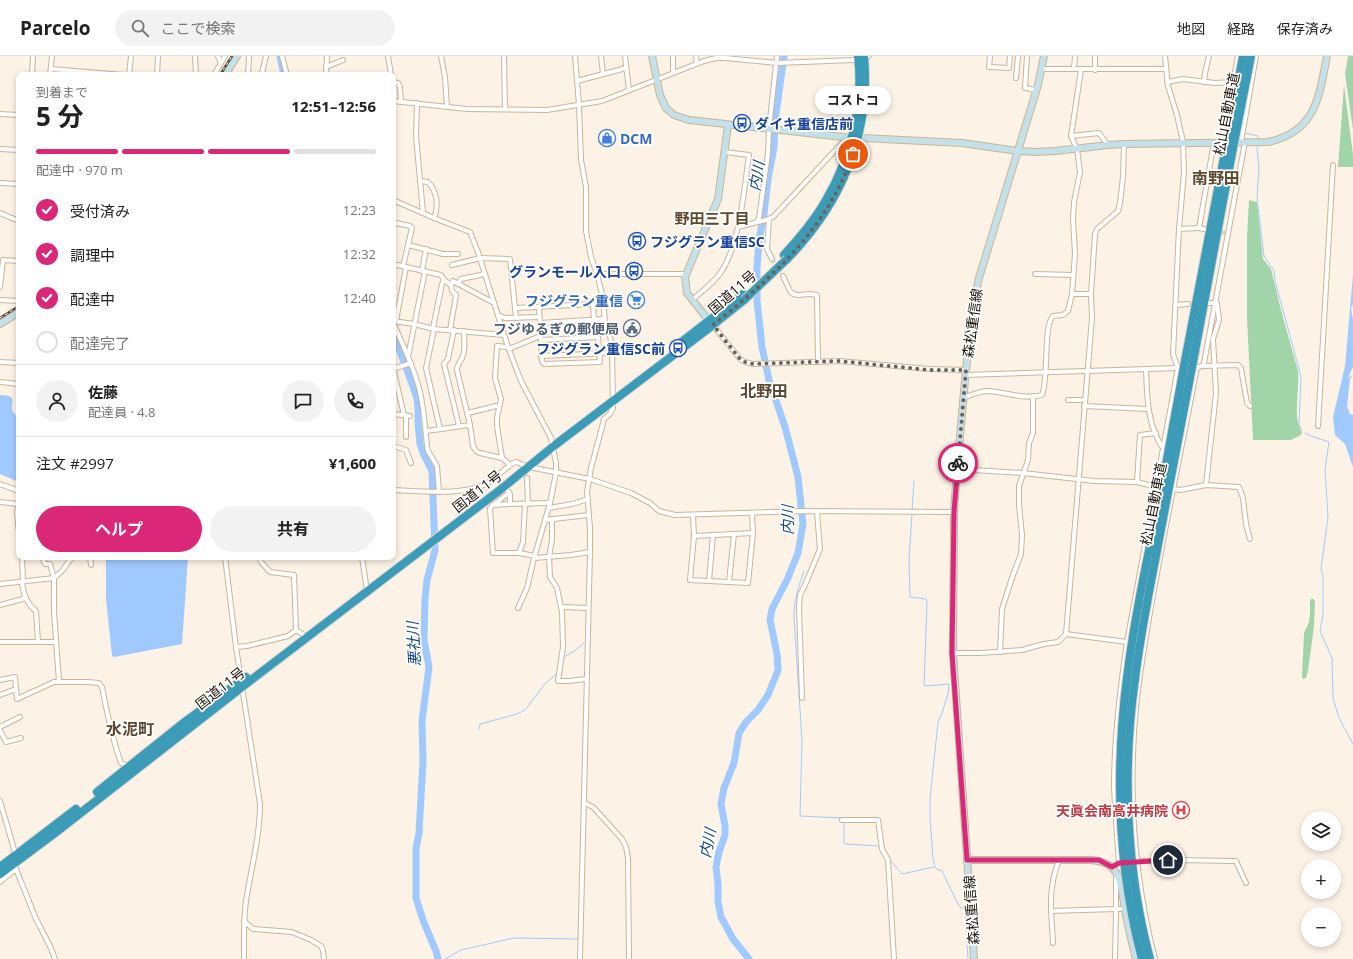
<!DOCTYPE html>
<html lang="ja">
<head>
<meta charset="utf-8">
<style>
  body { margin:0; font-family:"Open Sans","Noto Sans JP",sans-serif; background:#f2f2f2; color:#222; height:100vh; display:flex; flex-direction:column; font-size:15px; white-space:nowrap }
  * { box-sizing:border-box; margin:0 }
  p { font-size:13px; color:#767676 }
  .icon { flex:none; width:22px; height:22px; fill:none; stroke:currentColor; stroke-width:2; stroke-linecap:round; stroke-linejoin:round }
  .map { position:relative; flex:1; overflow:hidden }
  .sheet { position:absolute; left:16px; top:16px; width:380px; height:488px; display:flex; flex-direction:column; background:#fff; border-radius:8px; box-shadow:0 2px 6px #0003 }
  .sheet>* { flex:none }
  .controls { position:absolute; left:1301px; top:755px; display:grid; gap:8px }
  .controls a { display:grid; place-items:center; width:40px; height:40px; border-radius:50%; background:#fff; box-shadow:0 2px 6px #0003; font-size:20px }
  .pin { position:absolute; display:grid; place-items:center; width:34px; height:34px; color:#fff; margin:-17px; border:2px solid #fff; border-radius:50%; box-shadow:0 1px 4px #0007 }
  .courier { position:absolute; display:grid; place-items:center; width:40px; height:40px; margin:-20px; border:3px solid #db2777; border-radius:50%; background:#fff; color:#222; box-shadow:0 1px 5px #0007 }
  .bubble { position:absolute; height:28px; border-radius:14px; background:#fff; box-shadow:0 2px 6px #0003; font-size:13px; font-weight:700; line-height:28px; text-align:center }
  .summary em { font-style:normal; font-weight:700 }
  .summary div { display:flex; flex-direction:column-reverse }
  .summary { display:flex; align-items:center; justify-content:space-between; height:68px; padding:0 20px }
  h1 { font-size:26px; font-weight:700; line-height:30px }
  .bar { display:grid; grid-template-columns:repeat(4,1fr); gap:6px 4px; align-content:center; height:48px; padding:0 20px }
  .bar i { height:5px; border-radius:3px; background:#e0e0e0 }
  .bar .on { background:#db2777 }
  .bar p { grid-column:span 4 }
  .line { display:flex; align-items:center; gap:10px; padding:0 20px; border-top:1px solid #e0e0e0 }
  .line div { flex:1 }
  .round { display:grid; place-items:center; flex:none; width:42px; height:42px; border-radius:21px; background:#f2f2f2 }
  ol { padding:0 20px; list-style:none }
  li { display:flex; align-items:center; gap:12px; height:44px }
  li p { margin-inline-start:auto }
  li .icon { padding:4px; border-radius:50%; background:#db2777; color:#fff; stroke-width:4 }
  li:last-child { color:#767676 }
  li i { width:22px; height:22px; border:2px solid #e0e0e0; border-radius:50% }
  .action { display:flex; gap:8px; margin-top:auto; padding:8px 20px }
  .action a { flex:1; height:46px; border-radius:24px; background:#db2777; color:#fff; font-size:16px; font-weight:700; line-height:46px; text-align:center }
  .action a+a { background:#f2f2f2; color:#222 }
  header { display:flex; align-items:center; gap:24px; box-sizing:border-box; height:56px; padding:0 20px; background:#fff; border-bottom:1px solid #e0e0e0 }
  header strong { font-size:19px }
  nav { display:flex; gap:22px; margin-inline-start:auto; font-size:14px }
  .search { width:280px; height:36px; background:#f2f2f2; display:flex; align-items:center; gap:10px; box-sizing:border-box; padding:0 14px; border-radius:22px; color:#767676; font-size:15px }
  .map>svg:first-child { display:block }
  .green { fill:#a2d4aa }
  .water { fill:#a0caff }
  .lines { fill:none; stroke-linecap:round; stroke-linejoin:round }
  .stream { stroke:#a0caff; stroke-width:1 }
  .river { stroke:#a0caff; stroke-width:7 }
  .street-tunnel { stroke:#dbd1c5; stroke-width:4; stroke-dasharray:4 2; stroke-linecap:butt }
  .street-casing { stroke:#ccb496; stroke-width:6 }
  .secondary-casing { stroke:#ccb496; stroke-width:8 }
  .highway-casing { stroke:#d6d5d3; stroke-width:10 }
  .street { stroke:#fff; stroke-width:4 }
  .secondary { stroke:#c4e1e9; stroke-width:6 }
  .highway { stroke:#3c9bb7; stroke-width:8 }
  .rail-casing { stroke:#544b3f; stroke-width:2.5 }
  .rail { stroke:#fff; stroke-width:1; stroke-dasharray:3; stroke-linecap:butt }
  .highway-bridge-casing { stroke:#d6d5d3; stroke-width:10; stroke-linecap:butt }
  .highway-bridge { stroke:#3c9bb7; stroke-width:8 }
  .done { stroke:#6b6156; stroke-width:4; stroke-dasharray:0 7.2 }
  .route { stroke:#db2777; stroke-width:5 }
  .labels { text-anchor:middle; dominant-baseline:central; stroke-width:3.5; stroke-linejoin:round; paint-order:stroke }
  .street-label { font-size:14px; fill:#1c1308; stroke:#fff }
  .transit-label { font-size:14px; font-weight:bold; fill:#164399; stroke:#fff; text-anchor:start }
  .shop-label { font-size:14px; font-weight:bold; fill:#366cbe; stroke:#fff; text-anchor:start }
  .service-label { font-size:14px; font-weight:bold; fill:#4e5e75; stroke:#fff; text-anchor:end }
  .health-label { font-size:14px; font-weight:bold; fill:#be3a42; stroke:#fff; text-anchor:end }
  .water-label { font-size:15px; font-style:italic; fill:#0f4784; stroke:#fff }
  .neighbourhood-label { font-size:15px; font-weight:bold; fill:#5d482d; stroke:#fff }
  .quarter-label { font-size:16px; font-weight:bold; fill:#5d482d; stroke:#fff }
</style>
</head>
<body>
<header>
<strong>Parcelo</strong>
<div class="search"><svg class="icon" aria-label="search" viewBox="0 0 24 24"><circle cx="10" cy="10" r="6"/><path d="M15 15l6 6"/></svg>ここで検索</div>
<nav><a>地図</a><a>経路</a><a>保存済み</a></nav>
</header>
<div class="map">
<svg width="1353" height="903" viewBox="0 0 1353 903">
  <rect width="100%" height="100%" fill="#fdf2e6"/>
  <!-- green -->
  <g class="green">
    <path d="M1348,0H1353V74L1345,18Z"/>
    <path d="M1344,29L1353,99V111H1338Z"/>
    <path d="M1249,144L1257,146L1263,203L1271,213L1282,258L1298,315C1300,332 1292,362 1302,376L1301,379L1291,384H1253L1247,262V182Z"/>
    <path d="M1312,542L1315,545L1314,570L1308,615L1306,622L1303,623L1302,621L1304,577L1309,566L1310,557V545Z"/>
  </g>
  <!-- water -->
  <g class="water">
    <path d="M1353,219V248L1351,252L1353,264V311L1348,322L1353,319L1350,323L1347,350L1350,358L1353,359V411L1345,388L1335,379L1333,361L1345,310Z"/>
    <path d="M0,339C25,339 2,353 19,361V426L0,418Z"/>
    <path d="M106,501H188L182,588L114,601L112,600L106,543Z"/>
  </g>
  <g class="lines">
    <!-- stream -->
    <g class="stream">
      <path d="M1244,77L1258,80V81"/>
      <path d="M1257,91L1259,112L1257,142L1264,200L1274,215L1275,225L1299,313L1301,322L1299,369L1302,374"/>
      <path d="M1305,377L1311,380L1329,386L1325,414L1328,461L1321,513L1323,520V559L1320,575L1332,602L1333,642L1339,662L1353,688"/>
      <path d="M912,455L914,425"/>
      <path d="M912,458L909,503L910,541L926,543L927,545L924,630L949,628L948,638L942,657L938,666L930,743V762L933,802L935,811L937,813L942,815L959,850L965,854L968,903"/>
      <path d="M804,515C798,532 794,544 794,562L802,685L800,760L842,762"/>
      <path d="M564,601L573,596L584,587"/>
      <path d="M479,673L480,668L517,658L525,654L544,629L556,618"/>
      <path d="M844,766V787L846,788L879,790"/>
      <path d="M890,804L902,818L934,811"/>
      <path d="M445,903L461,894L514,882L578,883L579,862"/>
    </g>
    <!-- river -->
    <g class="river">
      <path d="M280,0L284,19"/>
      <path d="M393,275L417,342L418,353V367L420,388L423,397L432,415L435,494L427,524L425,543L424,584L429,611L422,665L423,705L419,777L416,793V842L424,867L436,895L438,903"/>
      <path d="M749,903L733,883L721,861L718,846V829L716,811L719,796L725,779V770L721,748L724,732L734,707L739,677L746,666L758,654L768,639L778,614L777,598L770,564L772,553L787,524L798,497L803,468L798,421L785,371L769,324L762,291L757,245V212L759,184L764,158L768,123L774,91L775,65L784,0"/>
    </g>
    <!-- street-tunnel -->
    <g class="street-tunnel">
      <path d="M1204,173L1225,177"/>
      <path d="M772,203L783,220"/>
    </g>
    <!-- street casing -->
    <g class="street-casing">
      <g id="street">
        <path d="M195,0L196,19"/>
        <path d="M218,0L221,7"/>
        <path d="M282,0L287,19"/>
        <path d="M388,0L391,19"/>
        <path d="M441,0L445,21L447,51"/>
        <path d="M504,0L505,53"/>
        <path d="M575,0L579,49L581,104L586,131V175L591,201L597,218L603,242L605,266L610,280L612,292L613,352L610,358L604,363L602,371L591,412L587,436L590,472V496L580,903"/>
        <path d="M601,0L603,18"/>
        <path d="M625,0L629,34"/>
        <path d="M673,0V17"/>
        <path d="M696,0L697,8"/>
        <path d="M990,0L989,11L1009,12L1010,0"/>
        <path d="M1027,0L1025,32L1036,34"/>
        <path d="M326,11L343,4"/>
        <path d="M51,13L123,19"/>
        <path d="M1042,13H1166"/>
        <path d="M1074,13L1075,0"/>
        <path d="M1081,14L1071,80L1077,93L1080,116L1074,146L1073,163L1075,198L1072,238H1091"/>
        <path d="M1095,14V0"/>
        <path d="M262,17L266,0"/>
        <path d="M32,19L33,0"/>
        <path d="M50,19L52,0"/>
        <path d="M129,19L131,0"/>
        <path d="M157,19L158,0"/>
        <path d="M214,19L225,0"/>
        <path d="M248,19L249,0"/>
        <path d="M326,19L327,0"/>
        <path d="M1016,22L1018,0"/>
        <path d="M577,25L626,12"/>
        <path d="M393,26L398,27L400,31L401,45"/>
        <path d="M1167,26L1183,23L1215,27L1233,26"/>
        <path d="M1204,26L1205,17L1209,0"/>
        <path d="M393,45L467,53L547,54L602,45L704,5L716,2H725L777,7L854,4L869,0"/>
        <path d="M417,47L416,80L423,157"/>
        <path d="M0,58L19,59"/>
        <path d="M1071,80L1099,77L1108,89"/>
        <path d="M1222,86L1238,0"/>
        <path d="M1241,86L1256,0"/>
        <path d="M0,93L19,94"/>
        <path d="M420,125L428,126C437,135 439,150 434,162"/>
        <path d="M0,127L19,128"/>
        <path d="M393,144L434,162L470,176L478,196L508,291L521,325L551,382L556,407V417L550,447L534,502L527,532L518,552"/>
        <path d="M0,157L19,165"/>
        <path d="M769,163L767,193L772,203"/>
        <path d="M757,166L759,162L768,98L769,72L777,0"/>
        <path d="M738,171L766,164L773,161L841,88L851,81"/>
        <path d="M393,172L394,168L396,167L410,170L412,172L403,210"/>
        <path d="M1179,173L1199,172"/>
        <path d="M1204,173L1199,172L1214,86"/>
        <path d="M408,189L443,198H458"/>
        <path d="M393,208L441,219L444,224L451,229L453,225L494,247"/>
        <path d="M452,209L480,202L510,203L516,262"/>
        <path d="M422,215L426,193"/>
        <path d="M597,218H687"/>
        <path d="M1035,218L1073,219"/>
        <path d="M783,220L790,235L793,238L798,239L810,238L817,239L818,306"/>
        <path d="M458,228L461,223L485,218"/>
        <path d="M0,231L3,204L19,205"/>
        <path d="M0,244L19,245"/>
        <path d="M692,244C701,236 712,228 719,219C740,191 744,133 749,99L725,96"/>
        <path d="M1176,249L1188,248"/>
        <path d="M539,251L542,305L544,308L600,306L598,281L541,284"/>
        <path d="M516,252L593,248L595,281"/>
        <path d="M498,259L505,262L539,261"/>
        <path d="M393,265L414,268L434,273L504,279"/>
        <path d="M396,265L406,211"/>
        <path d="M393,266C402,288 413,309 419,332C424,351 425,371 427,390L428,395L437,410L439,436"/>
        <path d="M540,267L604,263"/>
        <path d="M712,268L740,303L745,306L753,308L839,305L930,313L966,314"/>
        <path d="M433,272L442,228L444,224"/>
        <path d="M434,273L426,312L440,373"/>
        <path d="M450,274L456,239L452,235L451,229"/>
        <path d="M454,274L448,303L444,308L459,370"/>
        <path d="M464,275C464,284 466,295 462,302C460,307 457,308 457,314L470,369L473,390L476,395L480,397L502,402"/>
        <path d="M508,291L497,290L495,322L501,343L497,362V370L502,402L510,409"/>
        <path d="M509,293L540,280"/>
        <path d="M541,300L611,297"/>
        <path d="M408,301L425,215"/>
        <path d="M0,306L19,307"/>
        <path d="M1202,310L1204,307L1245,86"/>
        <path d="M393,312L404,359"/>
        <path d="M1195,312L1202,310L1238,309L1241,312L1247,347L1250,350"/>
        <path d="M393,313L411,307"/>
        <path d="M1146,313C1147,339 1147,370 1163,392"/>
        <path d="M965,319L1178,312"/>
        <path d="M0,326L19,328"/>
        <path d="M963,342C971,339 980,335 988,335C1004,336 1026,344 1042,339C1049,321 1043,270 1053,260L1063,259L1068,255L1072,238"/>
        <path d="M1068,344H1085"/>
        <path d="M1084,350L1148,353"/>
        <path d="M468,357L496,350L499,351"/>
        <path d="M393,358L410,360"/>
        <path d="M406,360V381"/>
        <path d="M1318,370L1333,109"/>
        <path d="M426,375L470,369"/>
        <path d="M393,390L406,394L411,407"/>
        <path d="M957,413L1023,417L1094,425L1137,426L1157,431"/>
        <path d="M527,422L528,448"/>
        <path d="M1137,426L1140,379L1156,377"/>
        <path d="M0,428L19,435"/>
        <path d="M1206,429L1216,337L1213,283L1219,264L1217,247H1209"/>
        <path d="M505,430L510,438V448L493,449L490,452L493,497H519L535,500"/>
        <path d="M1172,433L1180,434L1206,429L1239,431L1243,442L1246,468L1250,483"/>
        <path d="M393,434C420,435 461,440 486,428C495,423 504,413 513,407L516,406L529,411L590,423L631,437L650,447L659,455L675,459L806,455L954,456"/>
        <path d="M19,444L17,456L19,477"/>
        <path d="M0,446L18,448"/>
        <path d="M510,448L550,447"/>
        <path d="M493,449L509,437"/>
        <path d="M549,452L572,448L588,443"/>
        <path d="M693,459L694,480L690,524L748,527L753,477L752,457"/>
        <path d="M552,463V484L549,501L550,521L557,532L562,556L563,591L558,625H569L586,623"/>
        <path d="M545,464L589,459"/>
        <path d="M694,480L753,477"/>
        <path d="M519,497L523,486L525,448"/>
        <path d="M22,501L23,525"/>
        <path d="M42,501L45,508H50L54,522V556L59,626"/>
        <path d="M90,501L91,509"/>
        <path d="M225,501L236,591L260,748C260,779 252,809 247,839C243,860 244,882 244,903"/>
        <path d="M259,501L261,506L270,516L294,519L296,574L307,581"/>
        <path d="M362,501L367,535"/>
        <path d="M534,502L571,499L590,496"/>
        <path d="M709,525L713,479"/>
        <path d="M22,526C23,538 27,548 36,555L38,586"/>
        <path d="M729,526L734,478"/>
        <path d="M0,528L54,522L62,515L72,501"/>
        <path d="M0,549L26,542"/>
        <path d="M562,551L587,552"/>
        <path d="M1066,578L1127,586"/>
        <path d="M0,586H56"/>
        <path d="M236,591L247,590L288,580L296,574"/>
        <path d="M1000,596L1002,553L1013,519L1021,498L1022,479L1019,449V430L1028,404L1029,387L1033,377V340"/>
        <path d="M953,597H981L1022,594L1044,588L1058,586L1066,578L1092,262L1091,238L1095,178L1097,173L1118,155L1120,147L1123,121L1124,88"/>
        <path d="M0,624L15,621L17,643L54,626H87L99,627L102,631C107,657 112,682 121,707L128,710"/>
        <path d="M0,639L16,633"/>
        <path d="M802,642L799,551L800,539L805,529L820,493L817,456"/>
        <path d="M0,671L20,661"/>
        <path d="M0,674L6,686L21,682"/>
        <path d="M0,745L16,800"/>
        <path d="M584,747L593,751L622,783L626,791L628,802L629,903"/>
        <path d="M842,764H878L882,793L888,804L894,903"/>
        <path d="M1135,805L1174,804L1236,805L1246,827"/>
        <path d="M1119,807C1117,781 1115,755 1114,730C1114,682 1120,633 1127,586L1178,312L1173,298L1179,173L1184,116L1183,86L1177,59L1168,30L1165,0"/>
        <path d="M14,808L36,863L51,892L55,903"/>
        <path d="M0,826L16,813"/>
        <path d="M1051,855L1116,853V822L1118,820"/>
        <path d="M244,865L253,873L292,876L311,884L321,890L323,894L324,903"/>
        <path d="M1053,887C1052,866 1049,845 1053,825C1054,818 1057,810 1059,804"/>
        <path d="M1115,903L1116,853H1125"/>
        <path d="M1155,903C1134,821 1128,735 1136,651C1140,612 1147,573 1154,534C1167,460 1183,386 1197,311"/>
      </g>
    </g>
    <!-- secondary casing -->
    <g class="secondary-casing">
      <g id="secondary">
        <path d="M652,0L660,39L666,52L674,59L689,64L843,81L962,87L1018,95L1036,96L1055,95L1108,89L1124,88L1268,86C1316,76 1319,41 1327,0"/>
        <path d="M225,19L237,0"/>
        <path d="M709,265L687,237L685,221L718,143L728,69"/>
        <path d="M0,268L19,256"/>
        <path d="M967,804H1090C1122,805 1121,829 1125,854C1128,870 1132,887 1136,903"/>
        <path d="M974,903L953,597L954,456L957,413L966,314L974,246L979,222L1038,29L1044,0"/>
      </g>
    </g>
    <!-- highway casing -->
    <g class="highway-casing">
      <g id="highway">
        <path d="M784,199C799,182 815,164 826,144C851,102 864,48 858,0"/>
        <path d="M787,203C841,148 871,79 864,0"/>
        <path d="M674,292L743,238"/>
        <path d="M1185,305L1226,91"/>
        <path d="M1193,306L1233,92"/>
        <path d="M97,736L182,668L246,621"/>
        <path d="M0,811L76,753"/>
        <path d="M0,818L55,777L242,631L500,434L555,389L713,269L744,244"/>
      </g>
    </g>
    <!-- street -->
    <use href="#street" class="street"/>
    <!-- secondary -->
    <use href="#secondary" class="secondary"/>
    <!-- highway -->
    <use href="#highway" class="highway"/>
    <!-- rail casing -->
    <g class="rail-casing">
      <g id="rail">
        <path d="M220,19L232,0"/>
        <path d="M0,262L19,250"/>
      </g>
    </g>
    <!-- rail -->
    <use href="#rail" class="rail"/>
    <!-- highway-bridge casing -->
    <g class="highway-bridge-casing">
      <g id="highway-bridge">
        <path d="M1226,91L1243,0"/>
        <path d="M1233,92L1251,0"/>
        <path d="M744,244L787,203"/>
        <path d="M1142,903C1118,812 1115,715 1127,622C1134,565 1146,508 1158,452C1167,403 1176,354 1185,305"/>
        <path d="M1150,903C1126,814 1122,714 1135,623C1140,580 1149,537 1157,494C1169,432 1181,369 1193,306"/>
      </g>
    </g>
    <!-- highway-bridge -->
    <use href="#highway-bridge" class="highway-bridge"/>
  </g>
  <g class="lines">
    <!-- done -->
    <path class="done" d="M853,98C827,173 773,221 713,269L740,303L745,306L753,308L839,305L930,314H966L958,407"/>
    <!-- route -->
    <path class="route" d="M958,407L954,456L952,597L967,804H1099L1112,811L1119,807L1168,804"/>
  </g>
  <!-- icons -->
  <defs>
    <g id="bus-ring" transform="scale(0.9)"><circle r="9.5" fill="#fff" stroke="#1a4fb4" stroke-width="1.5"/><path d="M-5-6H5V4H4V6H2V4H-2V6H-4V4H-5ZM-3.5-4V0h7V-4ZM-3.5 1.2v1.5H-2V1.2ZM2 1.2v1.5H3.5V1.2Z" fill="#1a4fb4"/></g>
    <g id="shop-ring" transform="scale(0.9)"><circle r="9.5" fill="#fff" stroke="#3f7fe0" stroke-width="1.5"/><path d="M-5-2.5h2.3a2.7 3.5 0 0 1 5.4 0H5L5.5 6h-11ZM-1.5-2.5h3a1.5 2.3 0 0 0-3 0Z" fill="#3f7fe0"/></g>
    <g id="supermarket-ring" transform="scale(0.9)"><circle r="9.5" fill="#fff" stroke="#3f7fe0" stroke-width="1.5"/><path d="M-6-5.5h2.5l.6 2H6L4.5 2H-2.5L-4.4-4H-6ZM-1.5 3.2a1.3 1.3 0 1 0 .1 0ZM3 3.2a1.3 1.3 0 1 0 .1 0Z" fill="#3f7fe0"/></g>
    <g id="civic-ring" transform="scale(0.9)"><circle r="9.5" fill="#fff" stroke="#5c6f8a" stroke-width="1.5"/><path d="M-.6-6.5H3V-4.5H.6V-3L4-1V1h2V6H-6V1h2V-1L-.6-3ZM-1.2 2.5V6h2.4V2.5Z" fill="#5c6f8a"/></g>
    <g id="hospital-ring" transform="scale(0.9)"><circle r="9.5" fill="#fff" stroke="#e0444e" stroke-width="1.5"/><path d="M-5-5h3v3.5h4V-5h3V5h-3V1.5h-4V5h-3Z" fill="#e0444e"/></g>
  </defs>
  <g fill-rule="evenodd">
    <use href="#bus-ring" x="742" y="67"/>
    <use href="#shop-ring" x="607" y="82"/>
    <use href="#bus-ring" x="637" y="185"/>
    <use href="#bus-ring" x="634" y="215"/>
    <use href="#supermarket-ring" x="636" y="244"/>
    <use href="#civic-ring" x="632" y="272"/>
    <use href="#bus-ring" x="678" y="292"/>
    <use href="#hospital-ring" x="1181" y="754"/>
  </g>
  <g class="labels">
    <!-- street labels -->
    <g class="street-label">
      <text transform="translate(1226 58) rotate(-79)">松山自動車道</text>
      <text transform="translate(732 236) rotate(-41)">国道11号</text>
      <text transform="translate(972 267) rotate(-82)">森松重信線</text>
      <text transform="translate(477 435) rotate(-38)">国道11号</text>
      <text transform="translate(1153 448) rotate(-79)">松山自動車道</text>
      <text transform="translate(220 632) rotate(-38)">国道11号</text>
      <text transform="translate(971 854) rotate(-94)">森松重信線</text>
    </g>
    <!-- transit labels -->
    <g class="transit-label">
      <text x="755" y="67">ダイキ重信店前</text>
      <text x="650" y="185">フジグラン重信SC</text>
      <text x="621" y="215" text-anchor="end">グランモール入口</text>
      <text x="665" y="292" text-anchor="end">フジグラン重信SC前</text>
    </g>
    <!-- shop labels -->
    <g class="shop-label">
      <text x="620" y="82">DCM</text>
      <text x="623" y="244" text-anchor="end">フジグラン重信</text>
    </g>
    <!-- service labels -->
    <g class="service-label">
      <text x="619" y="272">フジゆるぎの郵便局</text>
    </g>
    <!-- health labels -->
    <g class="health-label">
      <text x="1168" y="754">天眞会南高井病院</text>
    </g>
    <!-- water labels -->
    <g class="water-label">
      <text transform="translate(756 120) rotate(-81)">内川</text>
      <text transform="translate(787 464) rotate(-90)">内川</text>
      <text transform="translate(413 588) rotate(-93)">悪社川</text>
      <text transform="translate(707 787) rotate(-79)">内川</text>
    </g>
    <!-- neighbourhood labels -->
    <g class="neighbourhood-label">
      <text x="712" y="162">野田三丁目</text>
    </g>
    <!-- quarter labels -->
    <g class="quarter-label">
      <text x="1216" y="122">南野田</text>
      <text x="764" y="335">北野田</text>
      <text x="130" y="673">水泥町</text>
    </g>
  </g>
</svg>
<div class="controls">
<a><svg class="icon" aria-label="layers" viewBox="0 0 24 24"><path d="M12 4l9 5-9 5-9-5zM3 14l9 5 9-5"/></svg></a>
<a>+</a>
<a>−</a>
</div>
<div class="pin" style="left:853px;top:98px;background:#ea580c"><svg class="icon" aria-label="bag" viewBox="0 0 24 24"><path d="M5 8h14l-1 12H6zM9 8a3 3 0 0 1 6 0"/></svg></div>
<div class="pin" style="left:1168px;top:804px;background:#1f2937"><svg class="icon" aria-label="home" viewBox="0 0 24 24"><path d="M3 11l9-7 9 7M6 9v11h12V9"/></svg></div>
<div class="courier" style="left:958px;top:407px"><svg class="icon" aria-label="bike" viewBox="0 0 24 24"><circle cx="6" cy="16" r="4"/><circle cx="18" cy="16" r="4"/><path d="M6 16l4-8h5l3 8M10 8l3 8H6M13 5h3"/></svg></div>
<div class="bubble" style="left:815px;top:30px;width:76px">コストコ</div>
<section class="sheet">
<div class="summary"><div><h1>5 分</h1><p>到着まで</p></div><em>12:51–12:56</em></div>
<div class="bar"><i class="on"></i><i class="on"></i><i class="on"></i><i></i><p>配達中 · 970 m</p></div>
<ol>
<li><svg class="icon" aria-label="check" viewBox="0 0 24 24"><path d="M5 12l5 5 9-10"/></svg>受付済み<p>12:23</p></li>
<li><svg class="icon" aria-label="check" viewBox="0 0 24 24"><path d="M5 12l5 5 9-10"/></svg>調理中<p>12:32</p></li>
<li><svg class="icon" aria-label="check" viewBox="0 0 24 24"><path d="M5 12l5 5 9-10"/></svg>配達中<p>12:40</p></li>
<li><i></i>配達完了</li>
</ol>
<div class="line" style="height:72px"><a class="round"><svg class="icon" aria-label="person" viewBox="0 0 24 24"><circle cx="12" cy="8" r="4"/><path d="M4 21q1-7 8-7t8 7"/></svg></a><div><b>佐藤</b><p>配達員 · 4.8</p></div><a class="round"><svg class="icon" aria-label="chat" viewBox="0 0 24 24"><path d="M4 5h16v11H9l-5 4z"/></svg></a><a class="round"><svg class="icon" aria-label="phone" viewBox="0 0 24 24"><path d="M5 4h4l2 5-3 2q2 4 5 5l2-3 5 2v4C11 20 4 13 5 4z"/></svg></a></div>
<div class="line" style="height:52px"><div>注文 #2997</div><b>¥1,600</b></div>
<div class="action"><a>ヘルプ</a><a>共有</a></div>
</section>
</div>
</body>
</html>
